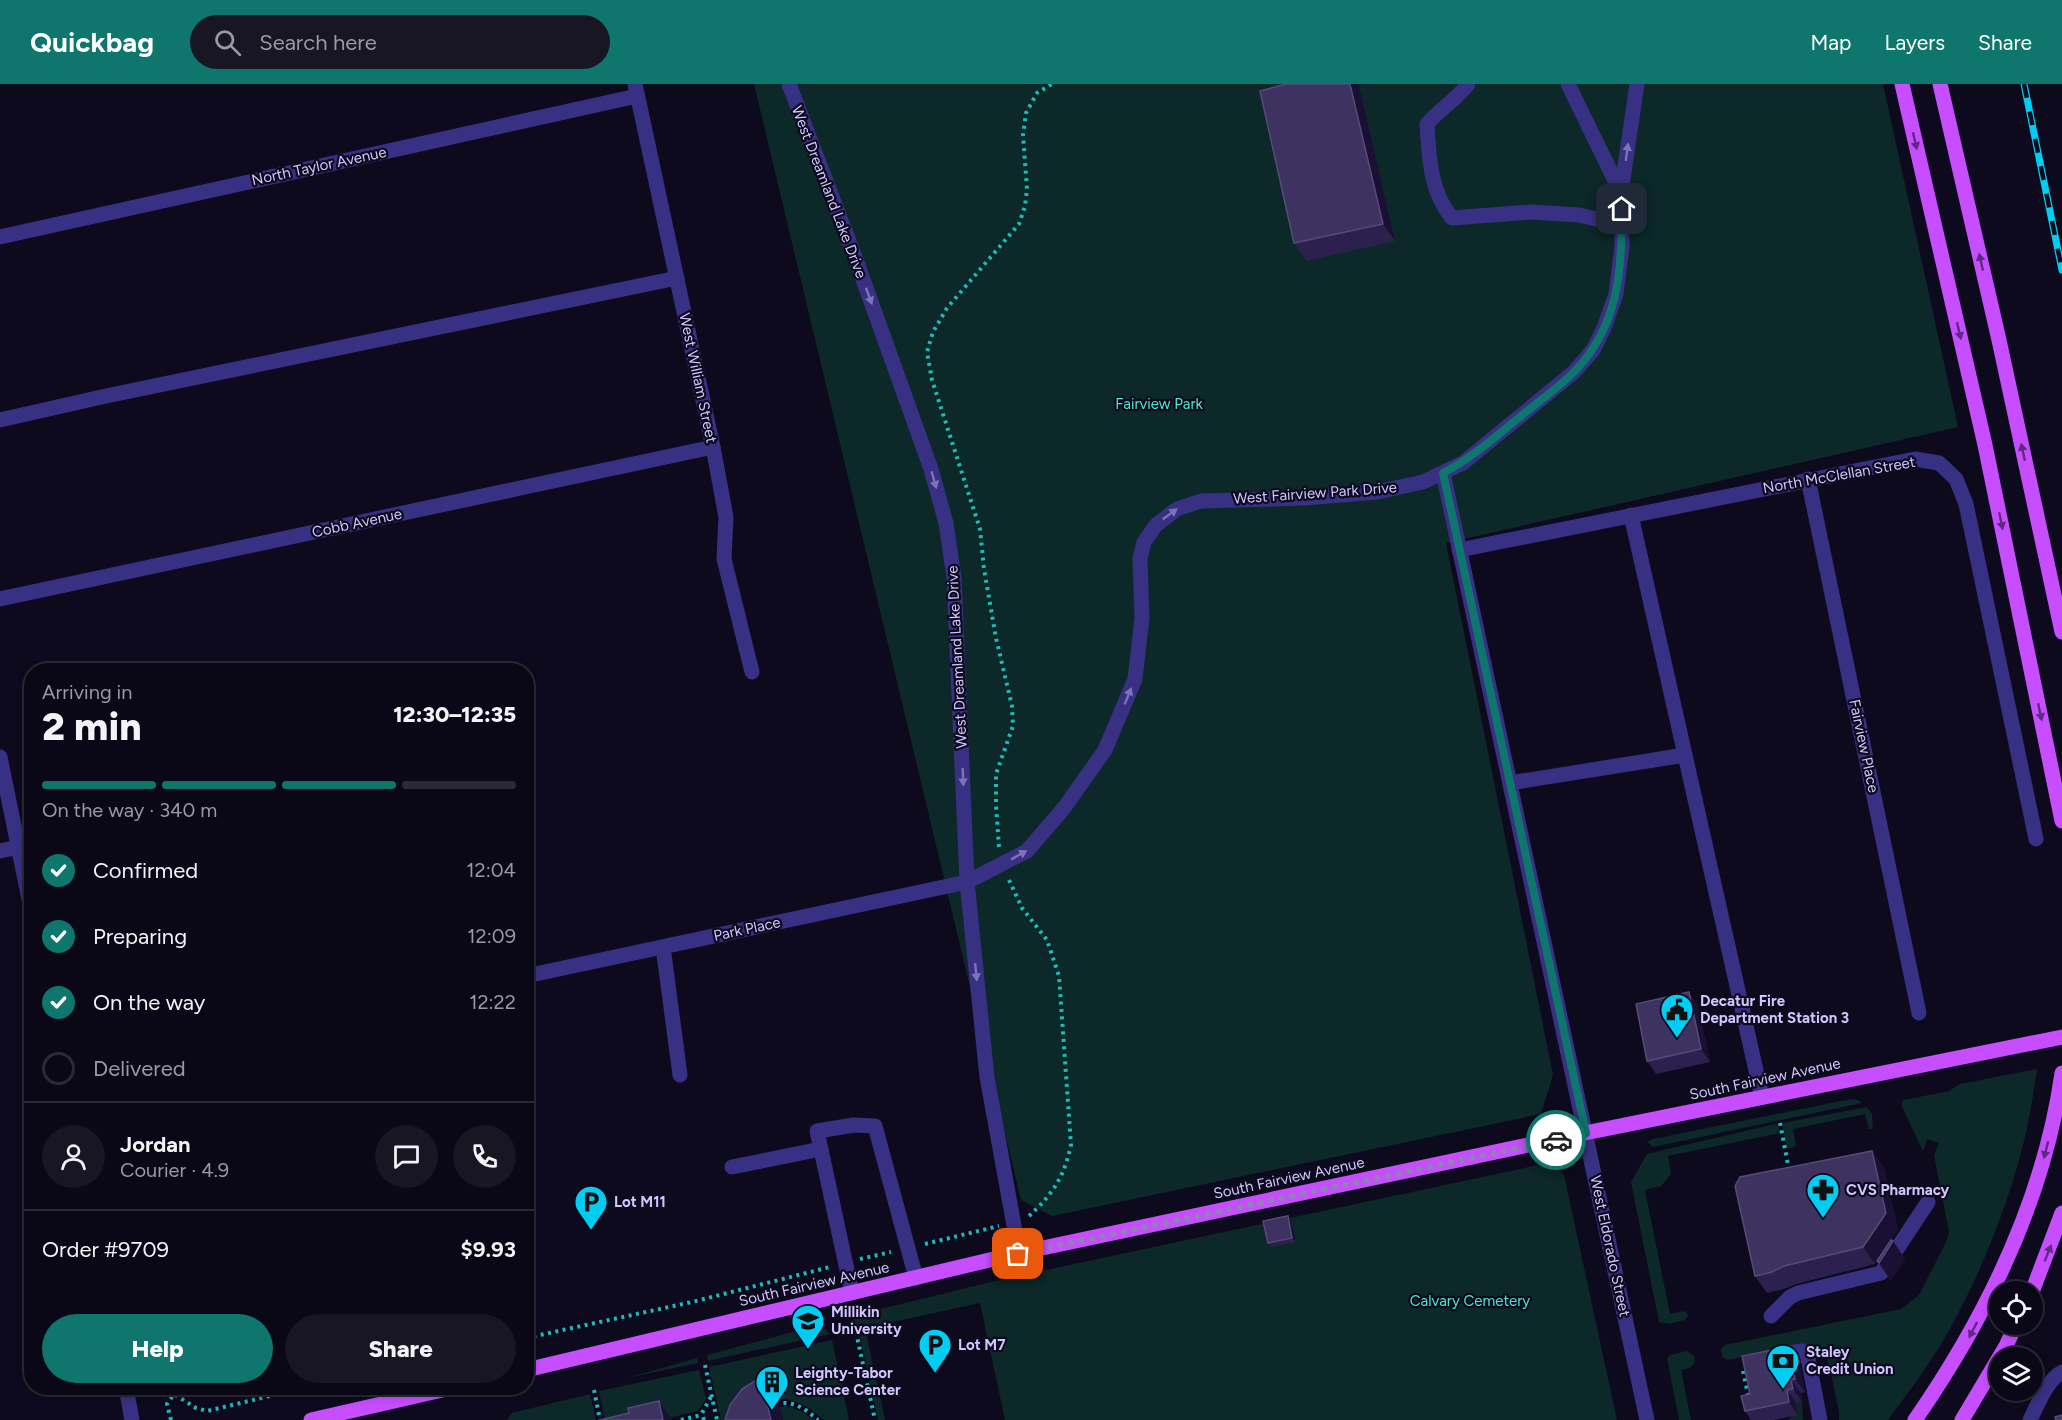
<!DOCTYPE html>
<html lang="en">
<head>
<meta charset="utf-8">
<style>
  body { margin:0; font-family:Figtree,sans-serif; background:#181623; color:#f1f3f6; height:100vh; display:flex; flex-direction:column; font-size:22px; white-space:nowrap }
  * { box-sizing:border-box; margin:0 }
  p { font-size:20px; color:#999aa1 }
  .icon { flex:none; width:33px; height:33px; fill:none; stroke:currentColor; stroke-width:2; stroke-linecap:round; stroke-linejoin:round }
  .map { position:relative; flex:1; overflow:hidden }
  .side { position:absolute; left:24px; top:579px; width:510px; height:732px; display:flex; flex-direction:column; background:#0a0816; border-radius:24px; box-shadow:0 3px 9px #0003,0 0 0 2px #2a2935 }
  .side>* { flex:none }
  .controls { position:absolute; left:1989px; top:1197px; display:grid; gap:12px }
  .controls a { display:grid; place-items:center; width:54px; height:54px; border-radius:50%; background:#0a0816; box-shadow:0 3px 9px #0003,0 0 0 2px #2a2935; font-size:30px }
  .pin { position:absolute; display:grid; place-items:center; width:51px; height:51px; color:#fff; margin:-26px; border-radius:12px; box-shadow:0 3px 9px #0006 }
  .courier { position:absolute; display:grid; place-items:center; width:60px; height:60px; margin:-30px; border:4px solid #0f766e; border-radius:50%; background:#fff; color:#222; box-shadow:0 2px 8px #0007 }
  .headline em { font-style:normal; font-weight:800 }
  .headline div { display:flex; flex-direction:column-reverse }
  .headline { display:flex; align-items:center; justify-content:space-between; height:102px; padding:0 18px }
  h1 { font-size:39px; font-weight:800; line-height:45px }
  .bar { display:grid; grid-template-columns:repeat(4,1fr); gap:9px 6px; align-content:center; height:72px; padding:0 18px }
  .bar i { height:8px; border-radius:4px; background:#2a2935 }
  .bar .on { background:#0f766e }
  .bar p { grid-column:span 4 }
  .line { display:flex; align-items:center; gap:15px; padding:0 18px; border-top:2px solid #2a2935 }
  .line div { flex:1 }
  .round { display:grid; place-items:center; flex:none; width:63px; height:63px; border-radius:32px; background:#181623 }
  ol { padding:0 18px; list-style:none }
  li { display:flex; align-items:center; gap:18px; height:66px }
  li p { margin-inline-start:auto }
  li .icon { padding:6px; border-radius:50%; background:#0f766e; color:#fff; stroke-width:4 }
  li:last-child { color:#999aa1 }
  li i { width:33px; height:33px; border:3px solid #2a2935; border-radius:50% }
  .cta { display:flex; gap:12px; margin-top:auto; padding:12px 18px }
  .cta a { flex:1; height:69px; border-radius:36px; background:#0f766e; color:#fff; font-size:24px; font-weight:800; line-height:69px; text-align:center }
  .cta a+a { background:#181623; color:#f1f3f6 }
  header { display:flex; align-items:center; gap:36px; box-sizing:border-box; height:84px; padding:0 30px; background:#0f766e; color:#fff }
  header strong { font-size:28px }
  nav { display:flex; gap:33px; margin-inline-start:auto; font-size:21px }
  .search { width:420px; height:54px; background:#181623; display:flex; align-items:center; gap:15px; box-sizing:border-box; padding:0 21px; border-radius:33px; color:#999aa1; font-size:22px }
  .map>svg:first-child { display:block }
  .green { fill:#0c2829 }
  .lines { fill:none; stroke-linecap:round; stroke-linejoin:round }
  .path { stroke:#21b9b8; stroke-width:4; stroke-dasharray:3 4.5; stroke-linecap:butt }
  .minor { stroke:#383082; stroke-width:15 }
  .major { stroke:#c64eff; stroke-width:15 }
  .rail-casing { stroke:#00cdf2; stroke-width:7 }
  .rail { stroke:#0e0a1e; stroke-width:4.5; stroke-dasharray:14; stroke-linecap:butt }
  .wall { fill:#2c214e }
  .shaded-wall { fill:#191033 }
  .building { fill:#3e3261; stroke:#554a7a; stroke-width:1.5 }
  .oneway { fill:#612983 }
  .oneway2 { fill:#7c74ba }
  .done { stroke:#8c85b0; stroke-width:6; stroke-dasharray:0 10.8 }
  .route { stroke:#0f766e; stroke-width:8 }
  .labels { text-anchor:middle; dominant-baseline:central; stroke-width:4.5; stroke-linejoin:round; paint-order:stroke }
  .street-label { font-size:15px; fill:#d0c7ff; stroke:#0e0a1e }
  .park-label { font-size:15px; fill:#48eaca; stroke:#0e0a1e }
  .poi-label { font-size:15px; font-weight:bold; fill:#d0c7ff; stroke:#0e0a1e; text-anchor:start }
</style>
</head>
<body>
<header>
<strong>Quickbag</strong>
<div class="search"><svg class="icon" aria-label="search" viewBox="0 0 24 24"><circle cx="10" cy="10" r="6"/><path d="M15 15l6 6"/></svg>Search here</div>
<nav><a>Map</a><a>Layers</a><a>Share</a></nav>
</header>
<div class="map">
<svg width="2062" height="1336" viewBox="0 0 2062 1336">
  <rect width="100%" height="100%" fill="#0e0a1e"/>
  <!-- green -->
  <g class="green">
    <path d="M754,0H1883L1958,343L1446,459L1553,991L1541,1030L1052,1132L1021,1116Z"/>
    <path d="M2037,985C2034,1005 2031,1025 2027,1044C2011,1116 1980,1193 1943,1257C1927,1284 1907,1310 1888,1336H1839V1328C1837,1317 1834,1306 1832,1294C1827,1272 1825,1260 1799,1260L1728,1276L1722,1273L1721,1265L1725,1261L1901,1225L1919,1211L1947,1156L1949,1148L1934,1071L1939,1059L1927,1055L1923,1067L1902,1023V1018L1904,1016L1949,1007L1960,1000Z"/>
    <path d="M1851,1015L1858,1016L1862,1019L1653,1063L1647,1058L1653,1055Z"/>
    <path d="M1867,1023L1872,1030L1873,1045H1869L1865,1030L1793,1045L1796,1062L1787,1065L1782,1041L1783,1039Z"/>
    <path d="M1775,1040L1778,1042L1780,1049L1668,1072L1671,1090L1661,1102L1645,1106L1670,1230L1684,1227L1688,1231L1685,1236L1670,1240L1659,1238L1631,1098L1647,1070Z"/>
    <path d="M1548,1079L1558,1083L1564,1091L1617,1336H1005L980,1219L865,1244L885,1336H878L858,1244L851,1245L854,1235L857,1231L990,1198Z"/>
    <path d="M815,1242L824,1244L830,1250L708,1277L707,1271Z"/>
    <path d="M832,1256L849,1336H824L806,1322L787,1315L770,1319L749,1336H721L709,1283Z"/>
    <path d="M1687,1267L1694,1272L1695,1278L1690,1284L1681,1286L1691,1336H1679L1667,1274L1670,1271Z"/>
    <path d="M697,1274L698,1279L627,1294Z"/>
    <path d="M699,1286L706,1315L698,1327L660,1336H605L599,1307Z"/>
    <path d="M590,1310L596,1336H507L512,1329Z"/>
    <path d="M1802,1318L1803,1336H1789L1796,1319Z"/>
    <path d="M787,1322L803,1328L813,1336H783L780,1323Z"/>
  </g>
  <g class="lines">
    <!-- path -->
    <g class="path">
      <path d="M999,763L996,722V690L1013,642L1012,622L996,554L984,485L980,445L932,296L927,268L933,248L947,224L1019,140L1025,122L1027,105L1023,51L1026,29L1037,9L1052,0"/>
      <path d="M1009,796L1022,824L1047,856L1059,892L1071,1061C1064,1093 1053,1110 1028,1133"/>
      <path d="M1780,1039L1789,1086"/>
      <path d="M925,1160L999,1142"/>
      <path d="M860,1175L891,1168"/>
      <path d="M856,1248L875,1336"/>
      <path d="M526,1254L692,1218L830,1183"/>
      <path d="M705,1281L717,1336"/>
      <path d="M1743,1287L1749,1315"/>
      <path d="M594,1306L600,1336"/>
      <path d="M776,1320C793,1316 806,1325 818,1336"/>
      <path d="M171,1336L167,1320L174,1310L196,1324L207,1327L303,1304"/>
      <path d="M681,1336L701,1331"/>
      <path d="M704,1336L702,1329L712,1311"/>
    </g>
    <!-- minor -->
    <g class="minor">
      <path d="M635,0L713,363L726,433L724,475L752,588"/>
      <path d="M789,0L855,173L931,385L946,439L954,494L967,798L987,993L1019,1169"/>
      <path d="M1468,0C1456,16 1440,25 1427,40C1429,73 1430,108 1452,134L1531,128L1579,131L1621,141"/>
      <path d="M1568,0L1621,109"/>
      <path d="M0,153L637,12"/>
      <path d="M0,336L106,312L677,194"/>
      <path d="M1443,389L1647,1336"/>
      <path d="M1808,395L1919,929"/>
      <path d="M1631,431L1762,1013"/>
      <path d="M1459,466L1915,375L1939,379L1956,395L1966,420L2036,755"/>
      <path d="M0,515L713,363"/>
      <path d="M0,673L32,830"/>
      <path d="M1510,699L1685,671"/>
      <path d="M0,767L19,763"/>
      <path d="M663,863L680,991"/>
      <path d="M526,892L967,798L1027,767L1064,724L1105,666L1135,595L1142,534L1140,475L1144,458L1156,441L1177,425L1201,417L1304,414L1377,408L1423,398L1463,379L1574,288L1593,266L1604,244L1616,210L1622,162L1621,109L1637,0"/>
      <path d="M732,1083L821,1065"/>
      <path d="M852,1209L817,1047L854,1041L875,1042L916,1194"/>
      <path d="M1771,1232L1790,1213L1798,1209L1881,1189L1928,1118"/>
      <path d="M1789,1269L1802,1267L1807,1269L1820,1336"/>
      <path d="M126,1304L132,1336"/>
      <path d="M2030,1336C2038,1320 2046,1297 2062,1288"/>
    </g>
    <!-- major -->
    <g class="major">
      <path d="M1902,0L1985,361L2062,737"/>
      <path d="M1940,0L1999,256L2062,548"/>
      <path d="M2032,1208L2062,1129"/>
      <path d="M526,1286L1019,1169L1585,1049L2062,953"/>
      <path d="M311,1336L451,1304"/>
      <path d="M1915,1336C1987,1232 2044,1116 2062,989"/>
      <path d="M1962,1336L2006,1262L2016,1240"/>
    </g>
    <!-- rail casing -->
    <g class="rail-casing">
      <path id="rail" d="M2024,0L2062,186"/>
    </g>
    <!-- rail -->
    <use href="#rail" class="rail"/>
  </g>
  <!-- wall -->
  <g class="wall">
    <path d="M1286,0H1358L1359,1L1395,157L1307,177L1294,159Z"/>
    <path d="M1698,921L1710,978L1656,990L1647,977Z"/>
    <path d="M1872,1067L1884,1084L1898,1146L1891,1156L1893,1157L1905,1175L1891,1196L1889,1194L1877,1177L1875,1180L1796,1200L1784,1205L1767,1209L1755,1192Z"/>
    <path d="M1288,1132L1291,1137L1296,1158L1271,1163L1268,1159Z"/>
    <path d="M1785,1265L1800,1282L1805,1308L1801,1309L1802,1318L1796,1319L1798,1331L1773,1336H1751L1745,1327L1750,1310Z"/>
  </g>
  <!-- shaded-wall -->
  <g class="shaded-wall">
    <path d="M1350,0H1358L1359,1L1395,157L1383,140Z"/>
    <path d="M1689,908L1698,921L1710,978L1701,965Z"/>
    <path d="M1872,1067L1884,1084L1898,1146L1875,1180L1863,1163Z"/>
    <path d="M1288,1132L1291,1137L1296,1158L1292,1154Z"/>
    <path d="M1893,1157L1905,1175L1891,1196L1879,1179Z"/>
    <path d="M1785,1265L1792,1275L1790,1269L1800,1282L1805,1308L1795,1295Z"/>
    <path d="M761,1293L779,1318L783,1336H771Z"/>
    <path d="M1791,1296L1801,1309L1802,1318L1793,1305Z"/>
    <path d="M1787,1306L1796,1319L1798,1331L1789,1318Z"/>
    <path d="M659,1317L672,1336H663Z"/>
  </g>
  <!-- building -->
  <g class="building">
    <path d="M1286,0H1350L1383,140L1294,159L1260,7Z"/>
    <path d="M1689,908L1701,965L1647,977L1636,920Z"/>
    <path d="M1872,1067L1886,1129L1863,1163L1784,1182L1772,1188L1755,1192L1735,1102L1740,1093Z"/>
    <path d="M1288,1132L1292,1154L1268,1159L1263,1137Z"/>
    <path d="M1891,1156L1893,1157L1879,1179L1877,1177Z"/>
    <path d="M1777,1265H1785L1786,1270L1790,1269L1795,1295L1791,1296L1793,1305L1787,1306L1789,1318L1745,1327L1741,1312L1750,1310L1742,1272Z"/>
    <path d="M761,1293L771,1336H725L730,1321L742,1305Z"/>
    <path d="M659,1317L663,1336H600L629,1329L628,1324Z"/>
    <path d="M2062,1331V1336H2056L2055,1333Z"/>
  </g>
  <!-- one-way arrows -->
  <defs><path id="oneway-solid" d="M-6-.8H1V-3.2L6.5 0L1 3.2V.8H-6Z" transform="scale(1.5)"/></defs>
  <g class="oneway">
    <use href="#oneway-solid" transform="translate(1915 57) rotate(77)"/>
    <use href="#oneway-solid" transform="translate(1981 178) rotate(-103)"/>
    <use href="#oneway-solid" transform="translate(1959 247) rotate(77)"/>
    <use href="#oneway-solid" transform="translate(2023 368) rotate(-102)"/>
    <use href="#oneway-solid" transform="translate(2001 437) rotate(78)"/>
    <use href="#oneway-solid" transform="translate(2040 628) rotate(78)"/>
    <use href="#oneway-solid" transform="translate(2046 1066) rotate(104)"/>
    <use href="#oneway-solid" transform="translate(2048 1169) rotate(-68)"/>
    <use href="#oneway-solid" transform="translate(1973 1246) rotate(117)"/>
  </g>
  <g class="oneway2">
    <use href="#oneway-solid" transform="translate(1627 68) rotate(-82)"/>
    <use href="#oneway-solid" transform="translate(869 212) rotate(70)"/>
    <use href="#oneway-solid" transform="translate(934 396) rotate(74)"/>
    <use href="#oneway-solid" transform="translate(1170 430) rotate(-36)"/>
    <use href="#oneway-solid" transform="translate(1128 612) rotate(-68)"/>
    <use href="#oneway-solid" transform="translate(963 693) rotate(88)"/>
    <use href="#oneway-solid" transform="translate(1019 771) rotate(-29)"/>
    <use href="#oneway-solid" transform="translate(976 888) rotate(84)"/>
  </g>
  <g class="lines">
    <!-- done -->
    <path class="done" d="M1018,1170L1556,1056"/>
    <!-- route -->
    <path class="route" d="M1556,1056L1586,1049L1443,389C1472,374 1496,352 1521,332C1538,318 1558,304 1574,288C1619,242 1622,186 1622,125"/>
  </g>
  <!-- icons -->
  <defs>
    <g id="civic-pin" transform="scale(1.725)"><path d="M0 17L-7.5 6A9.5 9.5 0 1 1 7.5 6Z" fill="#00cdf2" stroke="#0e0a1e"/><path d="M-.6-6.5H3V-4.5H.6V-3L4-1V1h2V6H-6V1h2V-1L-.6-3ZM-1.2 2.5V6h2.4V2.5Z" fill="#111"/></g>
    <g id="pharmacy-pin" transform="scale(1.725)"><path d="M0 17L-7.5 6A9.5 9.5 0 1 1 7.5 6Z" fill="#00cdf2" stroke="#0e0a1e"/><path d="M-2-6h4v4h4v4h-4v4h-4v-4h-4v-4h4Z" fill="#111"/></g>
    <g id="parking-pin" transform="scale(1.725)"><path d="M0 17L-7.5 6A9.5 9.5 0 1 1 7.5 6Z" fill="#00cdf2" stroke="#0e0a1e"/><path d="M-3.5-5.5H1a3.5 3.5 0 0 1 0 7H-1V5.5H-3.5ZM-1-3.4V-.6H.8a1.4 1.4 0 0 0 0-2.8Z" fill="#111"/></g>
    <g id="university-pin" transform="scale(1.725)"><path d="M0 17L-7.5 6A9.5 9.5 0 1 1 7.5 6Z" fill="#00cdf2" stroke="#0e0a1e"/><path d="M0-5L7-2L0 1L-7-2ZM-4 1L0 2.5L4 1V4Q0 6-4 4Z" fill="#111"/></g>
    <g id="bank-pin" transform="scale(1.725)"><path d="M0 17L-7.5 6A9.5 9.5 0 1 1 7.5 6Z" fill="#00cdf2" stroke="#0e0a1e"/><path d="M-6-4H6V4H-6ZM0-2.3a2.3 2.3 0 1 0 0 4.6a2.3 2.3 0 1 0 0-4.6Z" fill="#111"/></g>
    <g id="building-pin" transform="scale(1.725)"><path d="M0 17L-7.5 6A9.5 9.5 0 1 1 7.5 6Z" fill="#00cdf2" stroke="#0e0a1e"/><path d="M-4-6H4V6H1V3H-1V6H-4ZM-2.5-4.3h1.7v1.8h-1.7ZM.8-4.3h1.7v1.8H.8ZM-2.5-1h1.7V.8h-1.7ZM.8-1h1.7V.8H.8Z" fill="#111"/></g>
  </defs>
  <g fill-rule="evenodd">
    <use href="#civic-pin" x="1677" y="926"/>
    <use href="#pharmacy-pin" x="1823" y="1106"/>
    <use href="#parking-pin" x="591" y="1118"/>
    <use href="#university-pin" x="808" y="1237"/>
    <use href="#parking-pin" x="935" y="1261"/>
    <use href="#bank-pin" x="1783" y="1277"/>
    <use href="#building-pin" x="772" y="1298"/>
  </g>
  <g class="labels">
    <!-- street labels -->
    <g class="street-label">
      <text transform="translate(319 82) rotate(-12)">North Taylor Avenue</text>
      <text transform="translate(829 108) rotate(69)">West Dreamland Lake Drive</text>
      <text transform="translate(698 294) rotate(78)">West William Street</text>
      <text transform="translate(1839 391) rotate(-10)">North McClellan Street</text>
      <text transform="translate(1315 409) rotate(-4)">West Fairview Park Drive</text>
      <text transform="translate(357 439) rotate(-12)">Cobb Avenue</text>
      <text transform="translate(957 573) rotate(-93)">West Dreamland Lake Drive</text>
      <text transform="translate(1864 662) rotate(78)">Fairview Place</text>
      <text transform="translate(747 845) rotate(-12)">Park Place</text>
      <text transform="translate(1765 995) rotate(-12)">South Fairview Avenue</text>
      <text transform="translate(1289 1094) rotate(-12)">South Fairview Avenue</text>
      <text transform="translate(1610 1162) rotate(78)">West Eldorado Street</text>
      <text transform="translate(814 1200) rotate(-13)">South Fairview Avenue</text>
    </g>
    <!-- park labels -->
    <g class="park-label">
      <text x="1159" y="320">Fairview Park</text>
      <text x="1470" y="1217">Calvary Cemetery</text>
    </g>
    <!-- poi labels -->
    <g class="poi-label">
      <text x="1700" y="917">Decatur Fire<tspan x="1700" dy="17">Department Station 3</tspan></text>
      <text x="1846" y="1106">CVS Pharmacy</text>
      <text x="614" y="1118">Lot M11</text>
      <text x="831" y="1228">Millikin<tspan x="831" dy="17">University</tspan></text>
      <text x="958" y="1261">Lot M7</text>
      <text x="1806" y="1268">Staley<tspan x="1806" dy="17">Credit Union</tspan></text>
      <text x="795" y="1289">Leighty-Tabor<tspan x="795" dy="17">Science Center</tspan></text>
    </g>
  </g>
</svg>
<div class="controls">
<a><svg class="icon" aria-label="locate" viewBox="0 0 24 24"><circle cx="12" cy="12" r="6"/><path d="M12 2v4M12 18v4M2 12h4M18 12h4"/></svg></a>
<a><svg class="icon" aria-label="layers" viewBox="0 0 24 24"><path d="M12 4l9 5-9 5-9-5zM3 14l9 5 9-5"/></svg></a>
</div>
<div class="pin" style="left:1018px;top:1170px;background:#ea580c"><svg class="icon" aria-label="bag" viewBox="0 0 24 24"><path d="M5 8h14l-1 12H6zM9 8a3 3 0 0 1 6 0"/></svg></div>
<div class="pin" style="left:1622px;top:125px;background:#1f2937"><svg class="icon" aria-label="home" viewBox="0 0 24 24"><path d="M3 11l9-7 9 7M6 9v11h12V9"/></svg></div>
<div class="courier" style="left:1556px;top:1056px"><svg class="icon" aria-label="car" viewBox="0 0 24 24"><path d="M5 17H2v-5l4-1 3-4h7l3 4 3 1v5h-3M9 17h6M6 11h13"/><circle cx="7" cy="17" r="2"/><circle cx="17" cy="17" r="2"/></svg></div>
<section class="side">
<div class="headline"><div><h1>2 min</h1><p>Arriving in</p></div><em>12:30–12:35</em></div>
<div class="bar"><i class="on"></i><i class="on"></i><i class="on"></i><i></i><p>On the way · 340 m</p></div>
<ol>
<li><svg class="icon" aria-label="check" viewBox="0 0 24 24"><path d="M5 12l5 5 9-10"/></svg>Confirmed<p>12:04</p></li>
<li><svg class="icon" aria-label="check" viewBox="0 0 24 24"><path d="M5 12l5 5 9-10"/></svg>Preparing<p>12:09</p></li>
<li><svg class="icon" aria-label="check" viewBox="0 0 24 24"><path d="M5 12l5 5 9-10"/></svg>On the way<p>12:22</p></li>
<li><i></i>Delivered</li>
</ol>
<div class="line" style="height:108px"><a class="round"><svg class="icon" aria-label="person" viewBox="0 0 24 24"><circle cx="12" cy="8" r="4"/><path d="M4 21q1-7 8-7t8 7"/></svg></a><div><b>Jordan</b><p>Courier · 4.9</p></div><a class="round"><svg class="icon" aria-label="chat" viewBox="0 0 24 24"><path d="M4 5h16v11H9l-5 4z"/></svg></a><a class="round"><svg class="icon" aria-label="phone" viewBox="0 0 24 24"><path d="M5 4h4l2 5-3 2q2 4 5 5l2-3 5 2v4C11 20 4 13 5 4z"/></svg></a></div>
<div class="line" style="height:78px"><div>Order #9709</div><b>$9.93</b></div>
<div class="cta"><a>Help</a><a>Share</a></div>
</section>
</div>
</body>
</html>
